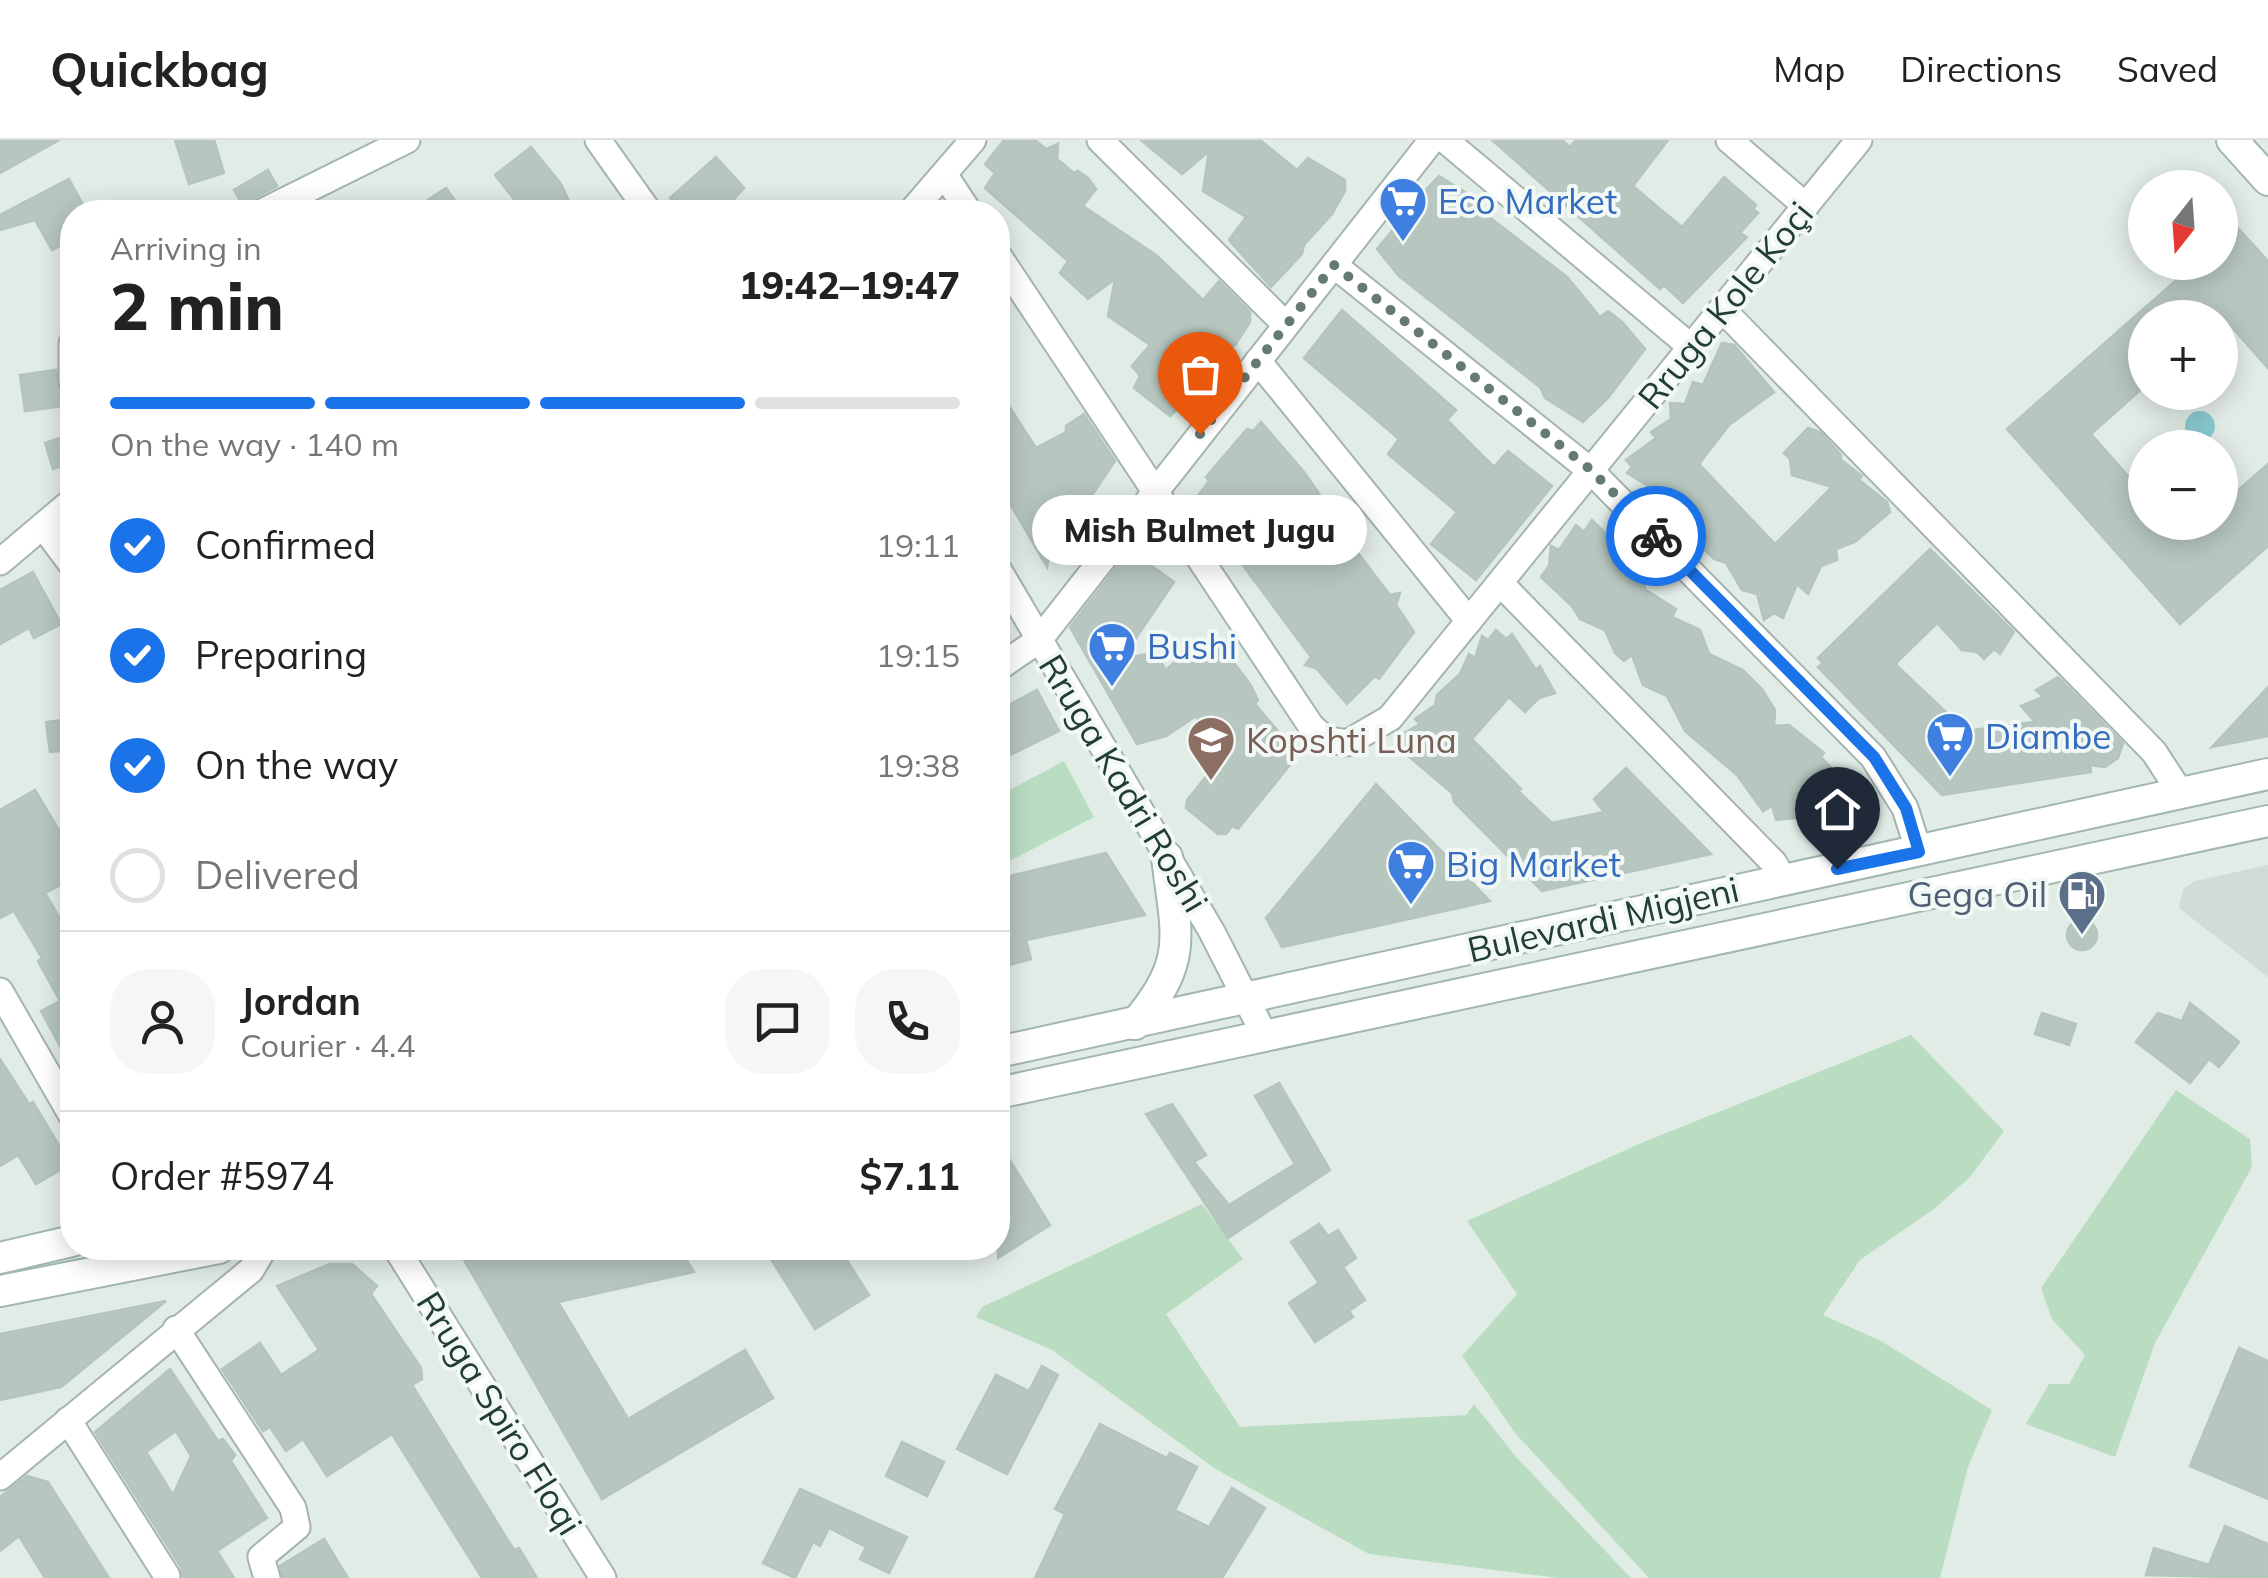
<!DOCTYPE html>
<html lang="en">
<head>
<meta charset="utf-8">
<style>
  body { margin:0; font-family:Mulish,sans-serif; background:#f6f6f6; color:#222; height:100vh; display:flex; flex-direction:column; font-size:38px; white-space:nowrap }
  * { box-sizing:border-box; margin:0 }
  p { font-size:32px; color:#767676 }
  .icon { flex:none; width:55px; height:55px; fill:none; stroke:currentColor; stroke-width:2; stroke-linecap:round; stroke-linejoin:round }
  .map { position:relative; flex:1; overflow:hidden }
  .side { position:absolute; left:60px; top:60px; width:950px; height:1060px; display:flex; flex-direction:column; background:#fff; border-radius:40px; box-shadow:0 5px 25px #0003 }
  .side>* { flex:none }
  .needle { width:65px; rotate:197deg }
  .tools { position:absolute; left:2128px; top:30px; display:grid; gap:20px }
  .tools a { display:grid; place-items:center; width:110px; height:110px; border-radius:50%; background:#fff; box-shadow:0 5px 25px #0003; font-size:50px }
  .pin { position:absolute; display:grid; place-items:center; width:85px; height:85px; color:#fff; margin:-102px -42px; border-radius:50% 50% 50% 0; rotate:-45deg; box-shadow:0 0 10px #0007 }
  .pin .icon { rotate:45deg }
  .courier { position:absolute; display:grid; place-items:center; width:100px; height:100px; margin:-50px; border:8px solid #1a73e8; border-radius:50%; background:#fff; color:#222; box-shadow:0 2px 12px #0007 }
  .bubble { position:absolute; height:70px; border-radius:35px; background:#fff; box-shadow:0 5px 25px #0003; font-size:32px; font-weight:800; line-height:70px; text-align:center }
  .head em { font-style:normal; font-weight:800 }
  .head div { display:flex; flex-direction:column-reverse }
  .head { display:flex; align-items:center; justify-content:space-between; height:170px; padding:0 50px }
  h1 { font-size:65px; font-weight:800; line-height:75px }
  .bar { display:grid; grid-template-columns:repeat(4,1fr); gap:15px 10px; align-content:center; height:120px; padding:0 50px }
  .bar i { height:12px; border-radius:8px; background:#e0e0e0 }
  .bar .active { background:#1a73e8 }
  .bar p { grid-column:span 4 }
  .line { display:flex; align-items:center; gap:25px; padding:0 50px; border-top:2px solid #e0e0e0 }
  .line div { flex:1 }
  .round { display:grid; place-items:center; flex:none; width:105px; height:105px; border-radius:40px; background:#f6f6f6 }
  ol { padding:0 50px; list-style:none }
  li { display:flex; align-items:center; gap:30px; height:110px }
  li p { margin-inline-start:auto }
  li .icon { padding:10px; border-radius:50%; background:#1a73e8; color:#fff; stroke-width:4 }
  li:last-child { color:#767676 }
  li i { width:55px; height:55px; border:5px solid #e0e0e0; border-radius:50% }
  header { display:flex; align-items:center; gap:60px; box-sizing:border-box; height:140px; padding:0 50px; background:#fff; border-bottom:2px solid #e0e0e0 }
  header strong { font-size:48px }
  nav { display:flex; gap:55px; margin-inline-start:auto; font-size:35px }
  .map>svg:first-child { display:block }
  .built { fill:#d0dcd6 }
  .green { fill:#baddc2 }
  .water { fill:#8acad1 }
  .building { fill:#b7c7c0; stroke:#b4c5bd; stroke-width:2.5; fill-rule:evenodd }
  .lines { fill:none; stroke-linecap:round; stroke-linejoin:round }
  .street-casing { stroke:#a5b4ae; stroke-width:29 }
  .secondary-casing { stroke:#a0b8ae; stroke-width:34 }
  .street { stroke:#fff; stroke-width:25 }
  .secondary { stroke:#fff; stroke-width:30 }
  .done { stroke:#657a73; stroke-width:10; stroke-dasharray:0 18 }
  .route { stroke:#1a73e8; stroke-width:12 }
  .labels { text-anchor:middle; dominant-baseline:central; stroke-width:8; stroke-linejoin:round; paint-order:stroke }
  .shop-label { font-size:35px; fill:#366cbe; stroke:#f2f8f5; text-anchor:start }
  .street-label { font-size:35px; fill:#223d34; stroke:#f2f8f5 }
  .education-label { font-size:35px; fill:#785e54; stroke:#f2f8f5; text-anchor:start }
  .service-label { font-size:35px; fill:#4e5e75; stroke:#f2f8f5; text-anchor:end }
</style>
</head>
<body>
<header>
<strong>Quickbag</strong>
<nav><a>Map</a><a>Directions</a><a>Saved</a></nav>
</header>
<div class="map">
<svg width="2268" height="1438" viewBox="0 0 2268 1438">
  <rect width="100%" height="100%" fill="#e2ece7"/>
  <!-- built -->
  <path class="built" d="M2268,725V837L2179,768L2183,749L2195,741Z"/>
  <!-- green -->
  <g class="green">
    <path d="M1064,621L1094,677L998,727V656Z"/>
    <path d="M1911,895L2004,991L1970,1037L1934,1069L1860,1120L1823,1175L1881,1201L1992,1270L1968,1327L1940,1438H1649L1515,1293L1462,1216L1517,1154L1467,1081L1646,1001Z"/>
    <path d="M2176,950L2250,999L2252,1027L2155,1203L2115,1317L2026,1284L2049,1244H2069L2085,1215L2052,1179L2041,1148Z"/>
    <path d="M1202,1064L1243,1119L1166,1174L1240,1287L1466,1275L1474,1264L1517,1318L1631,1438H1558L1369,1414L1214,1328L1052,1210L976,1177L982,1167Z"/>
  </g>
  <!-- water -->
  <circle class="water" cx="2200" cy="286" r="15"/>
  <!-- building -->
  <g class="building">
    <path d="M0,0H59L0,33Z"/>
    <path d="M175,0H214L224,33L189,44Z"/>
    <path d="M1004,0H1035L1046,9L1058,4L1057,19L1074,33L1078,31L1088,38L1096,49L1083,66L1156,115L1203,160L1219,141L1250,172V182L1236,204L1220,216L1204,243L1170,276L1134,248L1140,236L1132,226L1150,205L1108,176L1115,139L1088,159L1060,133L1068,121L985,48L995,33L985,24Z"/>
    <path d="M1141,0H1260L1297,30L1308,18L1345,40V51L1332,74L1304,105L1302,114L1271,147L1229,100L1246,77L1203,51L1209,11L1182,34Z"/>
    <path d="M1492,0H1562L1570,7L1576,0H1668L1633,46L1660,69L1682,87L1724,37L1756,65L1753,69L1758,73L1740,93L1747,97L1683,163L1664,145L1660,149Z"/>
    <path d="M531,7L561,44L574,72H524L495,35Z"/>
    <path d="M716,17L744,48L722,72H683L670,58Z"/>
    <path d="M268,30L277,46L254,58L245,70L234,50Z"/>
    <path d="M1439,36L1468,54L1482,65L1480,70L1567,137L1600,177L1608,171L1622,182L1645,209L1608,258L1583,282L1545,258L1541,248L1399,136L1377,109L1396,86L1400,72L1409,77L1419,57Z"/>
    <path d="M69,39L87,72H72V99L52,110L35,80L0,90V75Z"/>
    <path d="M446,48L463,72H410Z"/>
    <path d="M2237,87L2268,121V228L2223,177L2145,178V246L2091,294L2145,355V382H2169L2183,398L2202,382H2220V366L2268,324V406L2180,484L2007,289L2197,122H2220V102Z"/>
    <path d="M1342,170L1456,270L1447,280L1494,327L1508,311L1552,346L1476,440L1431,404L1457,372L1388,314L1399,299L1304,218Z"/>
    <path d="M1722,203L1734,205L1774,252L1729,285L1699,324L1775,404L1832,347L1792,335L1790,319L1784,313L1808,288L1820,292L1841,315V320L1862,336L1859,340L1887,362L1890,372L1855,402L1836,409L1837,420L1821,426L1808,454L1797,444L1783,478L1774,473L1764,480L1757,454L1742,450L1726,423L1714,419L1690,396L1686,380L1678,384L1656,351L1627,333L1632,327L1626,320L1656,298L1651,292L1671,279L1670,263L1685,264L1693,242L1703,245Z"/>
    <path d="M56,230L64,266L25,271L20,235Z"/>
    <path d="M998,249L1036,308L1066,292V286L1084,274L1115,321L1076,379L1051,403L1047,427L1005,355L998,354Z"/>
    <path d="M1261,282L1304,332L1320,355L1319,362L1390,455L1400,453L1396,465L1414,492L1379,539L1375,536L1347,564L1316,528L1305,525L1311,517L1233,412L1241,397L1213,394L1215,386L1197,357L1209,341L1206,337L1247,289L1253,291Z"/>
    <path d="M72,294V323L53,329L45,303Z"/>
    <path d="M1592,380L1607,395L1622,423L1628,420L1636,426L1646,450L1676,469L1672,477L1700,490L1709,514L1743,530L1762,549L1775,570L1774,586L1789,585L1824,613L1821,617L1834,631L1823,652L1820,675L1776,680L1772,666L1763,671L1737,635L1685,591L1667,556L1643,545L1632,515L1624,521L1615,513L1605,490L1580,479L1572,466L1541,437L1549,426L1551,406L1559,410L1576,385L1584,392Z"/>
    <path d="M1930,409L2014,492L2000,514L1994,509L1984,519L1977,512L1962,510L1937,483L1895,524L1966,591L2035,582L2021,566L2043,557L2036,550L2058,537L2123,603L2118,618L2105,627L2090,625L2091,632L1942,655L1818,527L1823,523L1818,518Z"/>
    <path d="M1130,410L1174,442L1121,520L1155,512L1166,530L1187,511L1211,499L1217,501L1250,544L1258,560L1255,564L1298,615L1238,689L1232,686L1226,694H1218L1186,668L1187,660L1222,617L1196,576L1166,596L1137,604L1070,487Z"/>
    <path d="M33,432L61,484L34,498L29,488L0,504V450Z"/>
    <path d="M1496,490L1506,499L1512,494L1536,530L1540,526L1555,553L1539,558L1525,572L1509,557L1472,599L1521,649L1518,651L1552,683L1604,672L1594,659L1626,628L1711,714L1542,751L1454,662L1452,653L1400,609L1404,601L1399,596L1420,584L1415,579L1435,565L1437,555L1460,534L1469,514L1475,518L1482,496L1488,500Z"/>
    <path d="M2268,547V596L2212,607Z"/>
    <path d="M1037,550L1059,591L998,621V571Z"/>
    <path d="M72,579V610L50,612L46,582Z"/>
    <path d="M1376,644L1490,761L1282,807L1266,778Z"/>
    <path d="M35,650L64,699L72,695V739L45,753L72,799V928L41,871L60,861L38,821L42,818L14,771L0,778V670Z"/>
    <path d="M1106,713L1145,775L1026,800L1031,819L998,828V762L1007,759L1002,738Z"/>
    <circle cx="2082" cy="795" r="15"/>
    <path d="M2190,863L2239,902L2219,927L2209,919L2190,943L2136,902L2158,873L2182,881Z"/>
    <path d="M2042,873L2076,884L2069,905L2035,894Z"/>
    <path d="M0,919L29,964L33,962L70,1024L36,1044L18,1015L0,1026Z"/>
    <path d="M1279,943L1330,1030L1228,1098L1146,974L1172,964L1206,1015L1194,1022L1229,1065L1295,1024L1255,956Z"/>
    <path d="M998,1001L1050,1085L998,1118Z"/>
    <path d="M1319,1084L1328,1096L1338,1090L1356,1118L1343,1127L1365,1160L1349,1171L1353,1177L1315,1202L1289,1163L1319,1143L1291,1102Z"/>
    <path d="M508,1108H679L694,1132L558,1162L628,1279L745,1210L773,1258L602,1359L463,1118Z"/>
    <path d="M764,1108H839L869,1155L815,1189Z"/>
    <path d="M330,1124H352L377,1146L371,1154L421,1228L422,1239L412,1245L514,1410L519,1408L537,1438H482L392,1294L327,1336L303,1299L286,1311L270,1287L263,1291L222,1229L260,1203L281,1235L319,1210L277,1146Z"/>
    <path d="M166,1161L61,1247L0,1260V1194Z"/>
    <path d="M2239,1208L2268,1221V1359L2190,1326Z"/>
    <path d="M1042,1226L1058,1235L1007,1334L957,1309L996,1235L1029,1251Z"/>
    <path d="M170,1229L218,1301L223,1299L235,1315L231,1321L267,1378L217,1411L234,1438H183L181,1427L95,1292ZM176,1291L191,1316L173,1355L146,1312Z"/>
    <path d="M1100,1284L1167,1318L1170,1313L1197,1327L1175,1370L1209,1387L1232,1348L1265,1368L1222,1438H1035L1065,1374L1055,1369Z"/>
    <path d="M902,1302L944,1322L927,1356L886,1336Z"/>
    <path d="M27,1336L48,1342L109,1438H45L19,1396L0,1411V1357Z"/>
    <path d="M800,1349L907,1397L889,1433L860,1419L866,1407L829,1388L820,1406L813,1402L795,1438L763,1423Z"/>
    <path d="M2225,1386L2268,1404V1438L2146,1435L2154,1408L2209,1425Z"/>
    <path d="M324,1399L348,1438H283L280,1426Z"/>
  </g>
  <g class="lines">
    <!-- street casing -->
    <g class="street-casing">
      <g id="street">
        <path d="M598,0L649,72"/>
        <path d="M1100,0L1286,185"/>
        <path d="M1445,0L1691,207"/>
        <path d="M1729,0L1806,66"/>
        <path d="M946,37L969,72"/>
        <path d="M262,72L407,0"/>
        <path d="M911,72L973,0"/>
        <path d="M998,115L1311,586L1325,599L1347,603L1390,578L1859,0"/>
        <path d="M1334,125L1591,331L1873,617L1905,668L1919,712"/>
        <path d="M1722,169L2154,612L2180,652"/>
        <path d="M72,203V241"/>
        <path d="M1258,221L1469,481"/>
        <path d="M43,386L72,425"/>
        <path d="M0,422L72,361"/>
        <path d="M998,429L1212,792L1266,898"/>
        <path d="M1500,443L1774,723L1783,739"/>
        <path d="M998,528L1039,500L1432,0"/>
        <path d="M0,851L72,976"/>
        <path d="M396,1108L603,1438"/>
        <path d="M176,1189L293,1368L297,1387L261,1417L267,1438"/>
        <path d="M68,1280L167,1436"/>
        <path d="M0,1337L251,1130L264,1108"/>
      </g>
    </g>
    <!-- secondary casing -->
    <g class="secondary-casing">
      <g id="secondary">
        <path d="M2232,0L2268,40"/>
        <path d="M1135,884C1190,820 1176,795 1167,717"/>
        <path d="M998,912L2268,634"/>
        <path d="M998,953L2268,681"/>
        <path d="M0,1118L72,1101"/>
        <path d="M0,1151L219,1108"/>
      </g>
    </g>
    <!-- street -->
    <use href="#street" class="street"/>
    <!-- secondary -->
    <use href="#secondary" class="secondary"/>
  </g>
  <g class="lines">
    <!-- done -->
    <path class="done" d="M1200,294L1334,125L1591,330L1656,396"/>
    <!-- route -->
    <path class="route" d="M1656,396L1874,617L1906,668L1919,712L1837,729"/>
  </g>
  <!-- icons -->
  <defs>
    <g id="supermarket-pin" transform="scale(2.5)"><path d="M0 17L-7.5 6A9.5 9.5 0 1 1 7.5 6Z" fill="#3f7fe0" stroke="#f2f8f5"/><path d="M-6-5.5h2.5l.6 2H6L4.5 2H-2.5L-4.4-4H-6ZM-1.5 3.2a1.3 1.3 0 1 0 .1 0ZM3 3.2a1.3 1.3 0 1 0 .1 0Z" fill="#fff"/></g>
    <g id="school-pin" transform="scale(2.5)"><path d="M0 17L-7.5 6A9.5 9.5 0 1 1 7.5 6Z" fill="#8d6e63" stroke="#f2f8f5"/><path d="M0-5L7-2L0 1L-7-2ZM-4 1L0 2.5L4 1V4Q0 6-4 4Z" fill="#fff"/></g>
    <g id="fuel-pin" transform="scale(2.5)"><path d="M0 17L-7.5 6A9.5 9.5 0 1 1 7.5 6Z" fill="#5c6f8a" stroke="#f2f8f5"/><path d="M-5.5-6h7V0h2V4h1.3V-2.5L3-4.5l.8-.8L6-3V5H2.5V1h-1V6h-7ZM-4.2-4.7v3.2H.2V-4.7Z" fill="#fff"/></g>
  </defs>
  <g fill-rule="evenodd">
    <use href="#supermarket-pin" x="1403" y="61"/>
    <use href="#supermarket-pin" x="1112" y="506"/>
    <use href="#supermarket-pin" x="1950" y="596"/>
    <use href="#school-pin" x="1211" y="600"/>
    <use href="#supermarket-pin" x="1411" y="724"/>
    <use href="#fuel-pin" x="2082" y="754"/>
  </g>
  <g class="labels">
    <!-- shop labels -->
    <g class="shop-label">
      <text x="1438" y="61">Eco Market</text>
      <text x="1147" y="506">Bushi</text>
      <text x="1985" y="596">Diambe</text>
      <text x="1446" y="724">Big Market</text>
    </g>
    <!-- street labels -->
    <g class="street-label">
      <text transform="translate(1725 165) rotate(-51)">Rruga Kole Koçi</text>
      <text transform="translate(1124 643) rotate(59)">Rruga Kadri Roshi</text>
      <text transform="translate(1603 779) rotate(-13)">Bulevardi Migjeni</text>
      <text transform="translate(500 1273) rotate(58)">Rruga Spiro Floqi</text>
    </g>
    <!-- education labels -->
    <g class="education-label">
      <text x="1246" y="600">Kopshti Luna</text>
    </g>
    <!-- service labels -->
    <g class="service-label">
      <text x="2047" y="754">Gega Oil</text>
    </g>
  </g>
</svg>
<div class="tools">
<a><svg class="needle" viewBox="-14 -14 28 28"><path d="M0-13l5 13h-10z" fill="#e53935"/><path d="M0 13l5-13h-10z" fill="#767676"/></svg></a>
<a>+</a>
<a>−</a>
</div>
<div class="pin" style="left:1200px;top:294px;background:#ea580c"><svg class="icon" aria-label="bag" viewBox="0 0 24 24"><path d="M5 8h14l-1 12H6zM9 8a3 3 0 0 1 6 0"/></svg></div>
<div class="pin" style="left:1837px;top:729px;background:#1f2937"><svg class="icon" aria-label="home" viewBox="0 0 24 24"><path d="M3 11l9-7 9 7M6 9v11h12V9"/></svg></div>
<div class="courier" style="left:1656px;top:396px"><svg class="icon" aria-label="bike" viewBox="0 0 24 24"><circle cx="6" cy="16" r="4"/><circle cx="18" cy="16" r="4"/><path d="M6 16l4-8h5l3 8M10 8l3 8H6M13 5h3"/></svg></div>
<div class="bubble" style="left:1032px;top:355px;width:335px">Mish Bulmet Jugu</div>
<section class="side">
<div class="head"><div><h1>2 min</h1><p>Arriving in</p></div><em>19:42–19:47</em></div>
<div class="bar"><i class="active"></i><i class="active"></i><i class="active"></i><i></i><p>On the way · 140 m</p></div>
<ol>
<li><svg class="icon" aria-label="check" viewBox="0 0 24 24"><path d="M5 12l5 5 9-10"/></svg>Confirmed<p>19:11</p></li>
<li><svg class="icon" aria-label="check" viewBox="0 0 24 24"><path d="M5 12l5 5 9-10"/></svg>Preparing<p>19:15</p></li>
<li><svg class="icon" aria-label="check" viewBox="0 0 24 24"><path d="M5 12l5 5 9-10"/></svg>On the way<p>19:38</p></li>
<li><i></i>Delivered</li>
</ol>
<div class="line" style="height:180px"><a class="round"><svg class="icon" aria-label="person" viewBox="0 0 24 24"><circle cx="12" cy="8" r="4"/><path d="M4 21q1-7 8-7t8 7"/></svg></a><div><b>Jordan</b><p>Courier · 4.4</p></div><a class="round"><svg class="icon" aria-label="chat" viewBox="0 0 24 24"><path d="M4 5h16v11H9l-5 4z"/></svg></a><a class="round"><svg class="icon" aria-label="phone" viewBox="0 0 24 24"><path d="M5 4h4l2 5-3 2q2 4 5 5l2-3 5 2v4C11 20 4 13 5 4z"/></svg></a></div>
<div class="line" style="height:130px"><div>Order #5974</div><b>$7.11</b></div>
</section>
</div>
</body>
</html>
